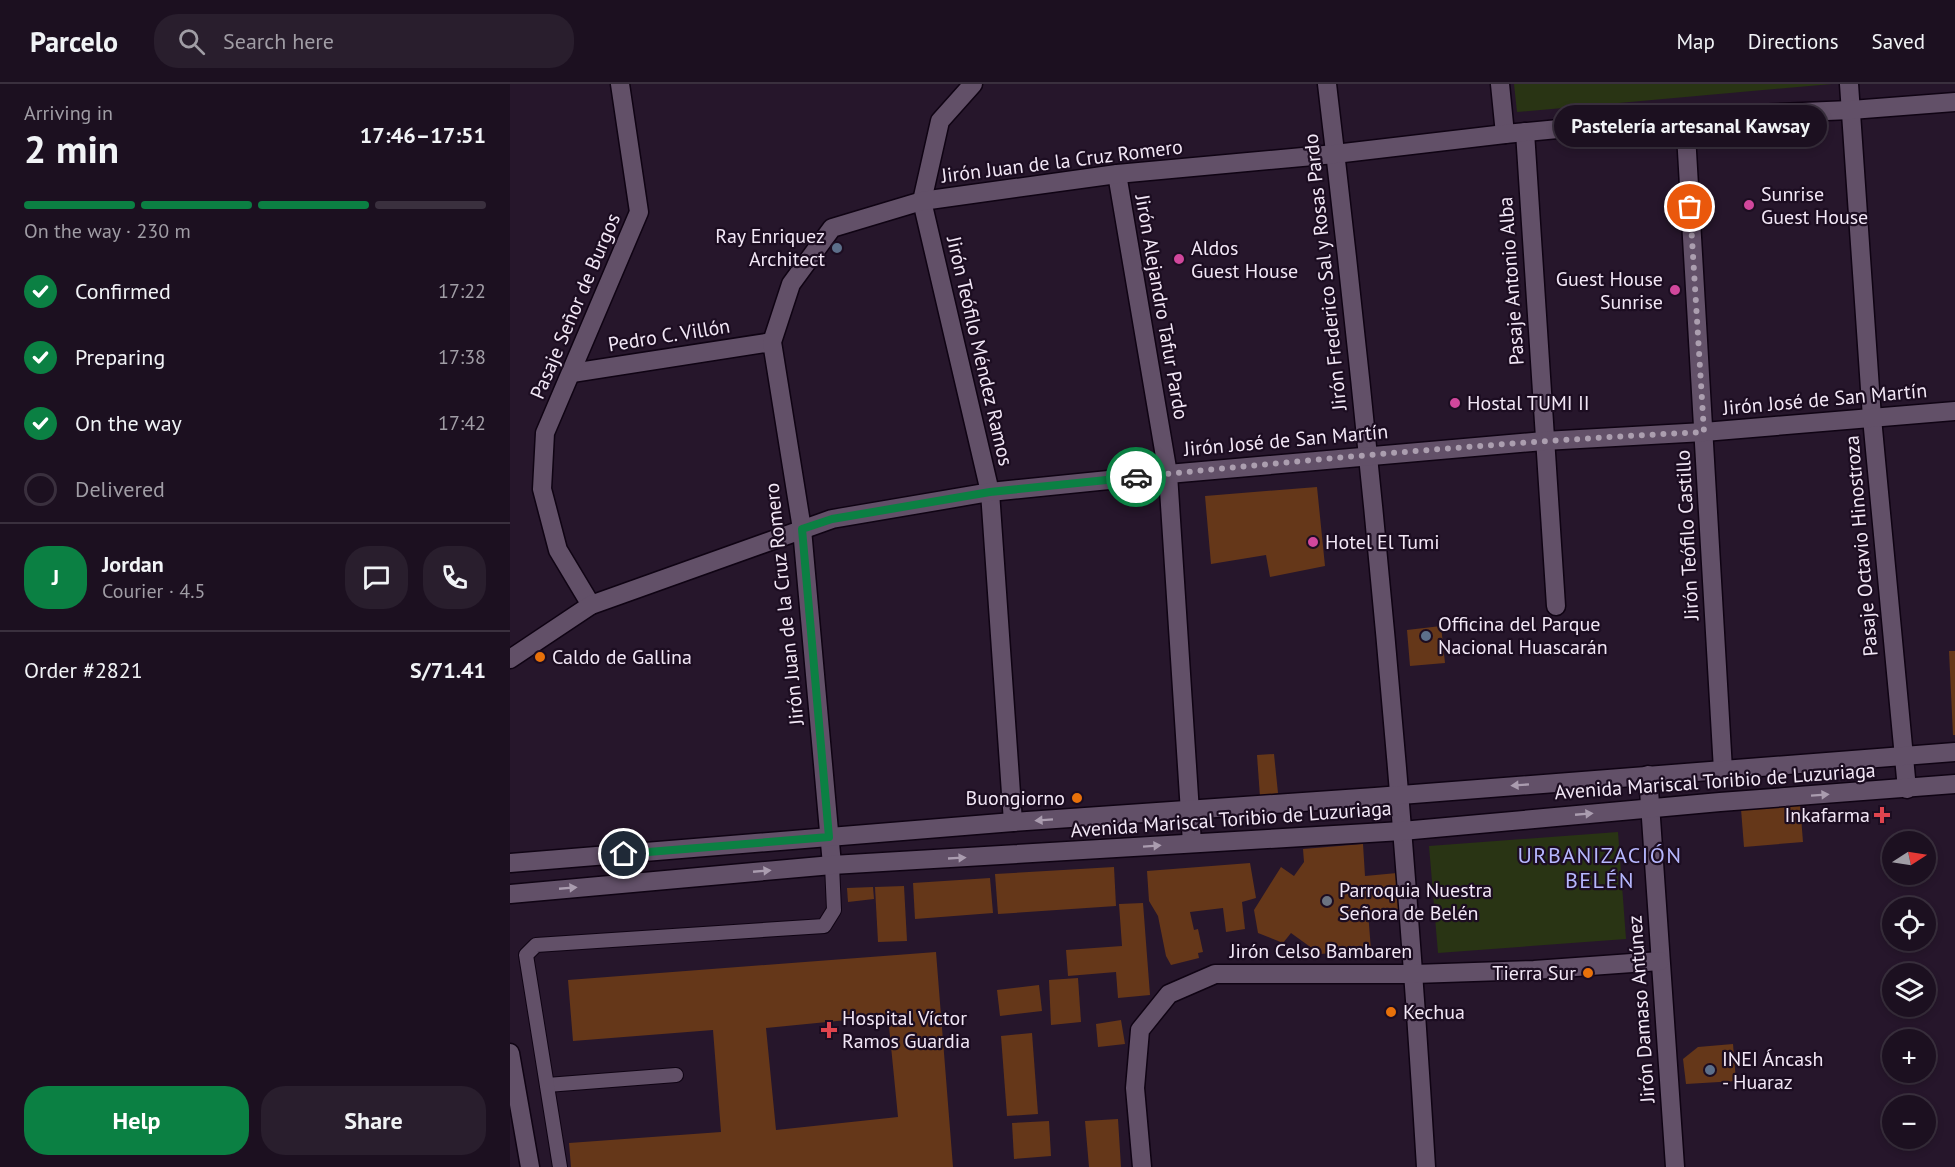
<!DOCTYPE html>
<html lang="en">
<head>
<meta charset="utf-8">
<style>
  body { margin:0; font-family:"PT Sans",sans-serif; background:#291e2d; color:#f1f3f6; height:100vh; display:flex; flex-direction:column; font-size:22px; white-space:nowrap }
  * { box-sizing:border-box; margin:0 }
  p { font-size:20px; color:#a09da5 }
  .icon { flex:none; width:33px; height:33px; fill:none; stroke:currentColor; stroke-width:2; stroke-linecap:round; stroke-linejoin:round }
  .map { position:relative; flex:1; overflow:hidden }
  .details { display:flex; flex-direction:column; background:#1c1020; width:510px }
  .details>* { flex:none }
  .needle { width:39px; rotate:78deg }
  .buttons { position:absolute; left:1372px; top:747px; display:grid; gap:12px }
  .buttons a { display:grid; place-items:center; width:54px; height:54px; border-radius:50%; background:#1c1020; box-shadow:0 3px 9px #0003,0 0 0 2px #3a303e; font-size:30px }
  .pin { position:absolute; display:grid; place-items:center; width:51px; height:51px; color:#fff; margin:-26px; border:3px solid #fff; border-radius:50%; box-shadow:0 2px 6px #0007 }
  .courier { position:absolute; display:grid; place-items:center; width:60px; height:60px; margin:-30px; border:4px solid #0b8043; border-radius:50%; background:#fff; color:#222; box-shadow:0 2px 8px #0007 }
  .bubble { position:absolute; height:42px; border-radius:21px; background:#1c1020; box-shadow:0 3px 9px #0003,0 0 0 2px #3a303e; font-size:20px; font-weight:800; line-height:42px; text-align:center }
  .headline em { font-style:normal; font-weight:800 }
  .headline div { display:flex; flex-direction:column-reverse }
  .headline { display:flex; align-items:center; justify-content:space-between; height:102px; padding:0 24px }
  h1 { font-size:39px; font-weight:800; line-height:45px }
  .bar { display:grid; grid-template-columns:repeat(4,1fr); gap:9px 6px; align-content:center; height:72px; padding:0 24px }
  .bar i { height:8px; border-radius:4px; background:#3a303e }
  .bar .current { background:#0b8043 }
  .bar p { grid-column:span 4 }
  .line { display:flex; align-items:center; gap:15px; padding:0 24px; border-top:2px solid #3a303e }
  .line div { flex:1 }
  .round { display:grid; place-items:center; flex:none; width:63px; height:63px; border-radius:24px; background:#291e2d }
  ol { padding:0 24px; list-style:none }
  li { display:flex; align-items:center; gap:18px; height:66px }
  li p { margin-inline-start:auto }
  li .icon { padding:6px; border-radius:50%; background:#0b8043; color:#fff; stroke-width:4 }
  li:last-child { color:#a09da5 }
  li i { width:33px; height:33px; border:3px solid #3a303e; border-radius:50% }
  .primary-button { display:flex; gap:12px; margin-top:auto; padding:12px 24px }
  .primary-button a { flex:1; height:69px; border-radius:24px; background:#0b8043; color:#fff; font-size:24px; font-weight:800; line-height:69px; text-align:center }
  .primary-button a+a { background:#291e2d; color:#f1f3f6 }
  header { display:flex; align-items:center; gap:36px; box-sizing:border-box; height:84px; padding:0 30px; background:#1c1020; border-bottom:2px solid #3a303e }
  header strong { font-size:28px }
  nav { display:flex; gap:33px; margin-inline-start:auto; font-size:21px }
  .search { width:420px; height:54px; background:#291e2d; display:flex; align-items:center; gap:15px; box-sizing:border-box; padding:0 21px; border-radius:24px; color:#a09da5; font-size:22px }
  main { display:flex; flex:1; min-height:0 }
  .map>svg:first-child { display:block }
  .green { fill:#293414 }
  .building { fill:#653719; fill-rule:evenodd }
  .lines { fill:none; stroke-linecap:round; stroke-linejoin:round }
  .lane-casing { stroke:#0f0313; stroke-width:16 }
  .street-casing { stroke:#0f0313; stroke-width:21 }
  .secondary-casing { stroke:#0f0313; stroke-width:21 }
  .lane { stroke:#625068; stroke-width:14 }
  .street { stroke:#625068; stroke-width:18 }
  .secondary { stroke:#625068; stroke-width:18 }
  .oneway { fill:#aa9caf }
  .done { stroke:#ab9eaf; stroke-width:6; stroke-dasharray:0 10.8 }
  .route { stroke:#0b8043; stroke-width:8 }
  .hotel-dot { fill:#d1479c; stroke:#1c0d21; stroke-width:2 }
  .service-dot { fill:#5c6f8a; stroke:#1c0d21; stroke-width:2 }
  .food-dot { fill:#e8710a; stroke:#1c0d21; stroke-width:2 }
  .health-dot { fill:#e0444e; stroke:#1c0d21; stroke-width:2 }
  .worship-dot { fill:#6b7280; stroke:#1c0d21; stroke-width:2 }
  .labels { text-anchor:middle; dominant-baseline:central; stroke-width:4.5; stroke-linejoin:round; paint-order:stroke }
  .street-label { font-size:20px; fill:#f2e7f6; stroke:#1c0d21 }
  .poi-label { font-size:20px; fill:#f2e7f6; stroke:#1c0d21; text-anchor:start }
  .quarter-label { font-size:22px; letter-spacing:1.5px; fill:#b6b7fe; stroke:#1c0d21 }
</style>
</head>
<body>
<header>
<strong>Parcelo</strong>
<div class="search"><svg class="icon" aria-label="search" viewBox="0 0 24 24"><circle cx="10" cy="10" r="6"/><path d="M15 15l6 6"/></svg>Search here</div>
<nav><a>Map</a><a>Directions</a><a>Saved</a></nav>
</header>
<main>
<section class="details">
<div class="headline"><div><h1>2 min</h1><p>Arriving in</p></div><em>17:46–17:51</em></div>
<div class="bar"><i class="current"></i><i class="current"></i><i class="current"></i><i></i><p>On the way · 230 m</p></div>
<ol>
<li><svg class="icon" aria-label="check" viewBox="0 0 24 24"><path d="M5 12l5 5 9-10"/></svg>Confirmed<p>17:22</p></li>
<li><svg class="icon" aria-label="check" viewBox="0 0 24 24"><path d="M5 12l5 5 9-10"/></svg>Preparing<p>17:38</p></li>
<li><svg class="icon" aria-label="check" viewBox="0 0 24 24"><path d="M5 12l5 5 9-10"/></svg>On the way<p>17:42</p></li>
<li><i></i>Delivered</li>
</ol>
<div class="line" style="height:108px"><b class="round" style="background:#0b8043;color:#fff">J</b><div><b>Jordan</b><p>Courier · 4.5</p></div><a class="round"><svg class="icon" aria-label="chat" viewBox="0 0 24 24"><path d="M4 5h16v11H9l-5 4z"/></svg></a><a class="round"><svg class="icon" aria-label="phone" viewBox="0 0 24 24"><path d="M5 4h4l2 5-3 2q2 4 5 5l2-3 5 2v4C11 20 4 13 5 4z"/></svg></a></div>
<div class="line" style="height:78px"><div>Order #2821</div><b>S/71.41</b></div>
<div class="primary-button"><a>Help</a><a>Share</a></div>
</section>
<div class="map">
<svg width="1445" height="1083" viewBox="0 0 1445 1083">
  <rect width="100%" height="100%" fill="#26162b"/>
  <!-- green -->
  <g class="green">
    <path d="M1004,0H1322L1007,28Z"/>
    <path d="M1108,748L1116,855L928,869L919,762Z"/>
  </g>
  <!-- building -->
  <g class="building">
    <path d="M807,403L815,482L760,493L756,471L701,480L695,412Z"/>
    <path d="M931,542L935,579L900,582L897,546Z"/>
    <path d="M1439,567H1445V651H1443Z"/>
    <path d="M764,670L768,709L750,713L747,671Z"/>
    <path d="M1290,720L1293,758L1234,763L1231,725Z"/>
    <path d="M853,760L855,792L887,789L890,825L858,828L861,866L810,870L781,849L773,859L748,849L744,826L771,783L784,792L794,778L793,765Z"/>
    <path d="M740,779L746,814L732,818L735,845L716,848L713,824L680,828L684,846L688,845L693,868L688,869L689,874L661,881L656,872L648,832L639,817L637,787Z"/>
    <path d="M604,783L606,822L488,830L485,790Z"/>
    <path d="M480,794L483,829L405,835L403,799Z"/>
    <path d="M394,802L397,857L368,858L365,803Z"/>
    <path d="M363,803L364,815L338,818L337,804Z"/>
    <path d="M633,819L640,911L608,914L606,888L558,892L556,866L612,862L609,820Z"/>
    <path d="M426,868L443,1083H61L59,1059L211,1048L203,946L63,957L58,896ZM378,932L388,1033L266,1046L256,944Z"/>
    <path d="M568,894L571,938L541,941L539,896Z"/>
    <path d="M529,901L532,927L490,932L487,906Z"/>
    <path d="M611,936L615,960L588,963L586,940Z"/>
    <path d="M522,949L528,1030L497,1032L491,952Z"/>
    <path d="M1223,960L1226,997L1176,1000L1173,975L1188,963Z"/>
    <path d="M608,1035L611,1083H579L575,1037Z"/>
    <path d="M539,1037L541,1072L504,1075L502,1039Z"/>
  </g>
  <g class="lines">
    <!-- lane casing -->
    <g class="lane-casing">
      <g id="lane">
        <path d="M37,1001L166,991"/>
        <path d="M50,1083L16,871L26,861L314,842L324,826L322,781"/>
      </g>
    </g>
    <!-- street casing -->
    <g class="street-casing">
      <g id="street">
        <path d="M463,0L430,37L412,117L480,408L503,738"/>
        <path d="M817,0C860,360 894,721 916,1083"/>
        <path d="M990,0L995,50"/>
        <path d="M1339,0L1362,334L1397,705"/>
        <path d="M1175,33L1213,686"/>
        <path d="M1015,48L1046,522"/>
        <path d="M607,90L658,390L682,759"/>
        <path d="M62,289L262,258"/>
        <path d="M81,521L48,466L32,405L35,349L129,128L110,0"/>
        <path d="M0,575L81,521L322,435L480,408L658,390L1034,357L1194,348L1445,327"/>
        <path d="M1138,691L1165,1083"/>
        <path d="M322,781L292,445L262,258L281,200L322,144L412,117L607,90L825,70L995,50L1175,33L1341,26L1445,18"/>
        <path d="M632,1083L625,1004L630,946L659,910L705,890H904L1024,886L1150,877"/>
      </g>
    </g>
    <!-- secondary casing -->
    <g class="secondary-casing">
      <g id="secondary">
        <path d="M0,779L503,738L865,713L1445,668"/>
        <path d="M0,810L322,781L892,747L1210,718L1445,700"/>
        <path d="M0,969L20,1083"/>
      </g>
    </g>
    <!-- lane -->
    <use href="#lane" class="lane"/>
    <!-- street -->
    <use href="#street" class="street"/>
    <!-- secondary -->
    <use href="#secondary" class="secondary"/>
  </g>
  <!-- one-way arrows -->
  <defs><path id="oneway-solid" d="M-6-.8H1V-3.2L6.5 0L1 3.2V.8H-6Z" transform="scale(1.5)"/></defs>
  <g class="oneway">
    <use href="#oneway-solid" transform="translate(1010 701) rotate(176)"/>
    <use href="#oneway-solid" transform="translate(1310 711) rotate(-4)"/>
    <use href="#oneway-solid" transform="translate(1074 730) rotate(-5)"/>
    <use href="#oneway-solid" transform="translate(534 736) rotate(176)"/>
    <use href="#oneway-solid" transform="translate(642 762) rotate(-4)"/>
    <use href="#oneway-solid" transform="translate(447 774) rotate(-3)"/>
    <use href="#oneway-solid" transform="translate(252 787) rotate(-5)"/>
    <use href="#oneway-solid" transform="translate(58 804) rotate(-5)"/>
  </g>
  <g class="lines">
    <!-- done -->
    <path class="done" d="M626,393C815,374 1004,357 1194,348L1180,123"/>
    <!-- route -->
    <path class="route" d="M114,770L319,753L292,445L322,435L480,408L626,393"/>
  </g>
  <!-- markers -->
  <g class="hotel-dot">
    <circle cx="1239" cy="121" r="6"/>
    <circle cx="669" cy="175" r="6"/>
    <circle cx="1165" cy="206" r="6"/>
    <circle cx="945" cy="319" r="6"/>
    <circle cx="803" cy="458" r="6"/>
  </g>
  <g class="service-dot">
    <circle cx="327" cy="164" r="6"/>
    <circle cx="916" cy="552" r="6"/>
    <circle cx="1200" cy="986" r="6"/>
  </g>
  <g class="food-dot">
    <circle cx="30" cy="573" r="6"/>
    <circle cx="567" cy="714" r="6"/>
    <circle cx="1078" cy="889" r="6"/>
    <circle cx="881" cy="928" r="6"/>
  </g>
  <g class="health-dot">
    <path d="M1369 722h6v6h6v6h-6v6h-6v-6h-6v-6h6z"/>
    <path d="M316 937h6v6h6v6h-6v6h-6v-6h-6v-6h6z"/>
  </g>
  <circle class="worship-dot" cx="817" cy="817" r="6"/>
  <g class="labels">
    <!-- street labels -->
    <g class="street-label">
      <text transform="translate(552 77) rotate(-7)">Jirón Juan de la Cruz Romero</text>
      <text transform="translate(815 188) rotate(-96)">Jirón Frederico Sal y Rosas Pardo</text>
      <text transform="translate(1001 197) rotate(-94)">Pasaje Antonio Alba</text>
      <text transform="translate(65 222) rotate(-67)">Pasaje Señor de Burgos</text>
      <text transform="translate(652 223) rotate(80)">Jirón Alejandro Tafur Pardo</text>
      <text transform="translate(159 251) rotate(-9)">Pedro C. Villón</text>
      <text transform="translate(470 267) rotate(77)">Jirón Teófilo Méndez Ramos</text>
      <text transform="translate(1315 315) rotate(-5)">Jirón José de San Martín</text>
      <text transform="translate(776 356) rotate(-5)">Jirón José de San Martín</text>
      <text transform="translate(1177 451) rotate(-93)">Jirón Teófilo Castillo</text>
      <text transform="translate(1351 462) rotate(-95)">Pasaje Octavio Hinostroza</text>
      <text transform="translate(274 520) rotate(-96)">Jirón Juan de la Cruz Romero</text>
      <text transform="translate(1205 697) rotate(-4)">Avenida Mariscal Toribio de Luzuriaga</text>
      <text transform="translate(721 735) rotate(-4)">Avenida Mariscal Toribio de Luzuriaga</text>
      <text x="811" y="867">Jirón Celso Bambaren</text>
      <text transform="translate(1131 925) rotate(-94)">Jirón Damaso Antúnez</text>
    </g>
    <!-- poi labels -->
    <g class="poi-label">
      <text x="1251" y="110">Sunrise<tspan x="1251" dy="23">Guest House</tspan></text>
      <text x="315" y="152" text-anchor="end">Ray Enriquez<tspan x="315" dy="23">Architect</tspan></text>
      <text x="681" y="164">Aldos<tspan x="681" dy="23">Guest House</tspan></text>
      <text x="1153" y="195" text-anchor="end">Guest House<tspan x="1153" dy="23">Sunrise</tspan></text>
      <text x="957" y="319">Hostal TUMI II</text>
      <text x="815" y="458">Hotel El Tumi</text>
      <text x="928" y="540">Officina del Parque<tspan x="928" dy="23">Nacional Huascarán</tspan></text>
      <text x="42" y="573">Caldo de Gallina</text>
      <text x="555" y="714" text-anchor="end">Buongiorno</text>
      <text x="1360" y="731" text-anchor="end">Inkafarma</text>
      <text x="829" y="806">Parroquia Nuestra<tspan x="829" dy="23">Señora de Belén</tspan></text>
      <text x="1066" y="889" text-anchor="end">Tierra Sur</text>
      <text x="893" y="928">Kechua</text>
      <text x="332" y="934">Hospital Víctor<tspan x="332" dy="23">Ramos Guardia</tspan></text>
      <text x="1212" y="975">INEI Áncash<tspan x="1212" dy="23">- Huaraz</tspan></text>
    </g>
    <!-- quarter labels -->
    <g class="quarter-label">
      <text x="1090" y="771">URBANIZACIÓN<tspan x="1090" dy="25">BELÉN</tspan></text>
    </g>
  </g>
</svg>
<div class="buttons">
<a><svg class="needle" viewBox="-14 -14 28 28"><path d="M0-13l5 13h-10z" fill="#e53935"/><path d="M0 13l5-13h-10z" fill="#a09da5"/></svg></a>
<a><svg class="icon" aria-label="locate" viewBox="0 0 24 24"><circle cx="12" cy="12" r="6"/><path d="M12 2v4M12 18v4M2 12h4M18 12h4"/></svg></a>
<a><svg class="icon" aria-label="layers" viewBox="0 0 24 24"><path d="M12 4l9 5-9 5-9-5zM3 14l9 5 9-5"/></svg></a>
<a>+</a>
<a>−</a>
</div>
<div class="pin" style="left:1180px;top:123px;background:#ea580c"><svg class="icon" aria-label="bag" viewBox="0 0 24 24"><path d="M5 8h14l-1 12H6zM9 8a3 3 0 0 1 6 0"/></svg></div>
<div class="pin" style="left:114px;top:770px;background:#1f2937"><svg class="icon" aria-label="home" viewBox="0 0 24 24"><path d="M3 11l9-7 9 7M6 9v11h12V9"/></svg></div>
<div class="courier" style="left:626px;top:393px"><svg class="icon" aria-label="car" viewBox="0 0 24 24"><path d="M5 17H2v-5l4-1 3-4h7l3 4 3 1v5h-3M9 17h6M6 11h13"/><circle cx="7" cy="17" r="2"/><circle cx="17" cy="17" r="2"/></svg></div>
<div class="bubble" style="left:1044px;top:21px;width:273px">Pastelería artesanal Kawsay</div>
</div>
</main>
</body>
</html>
